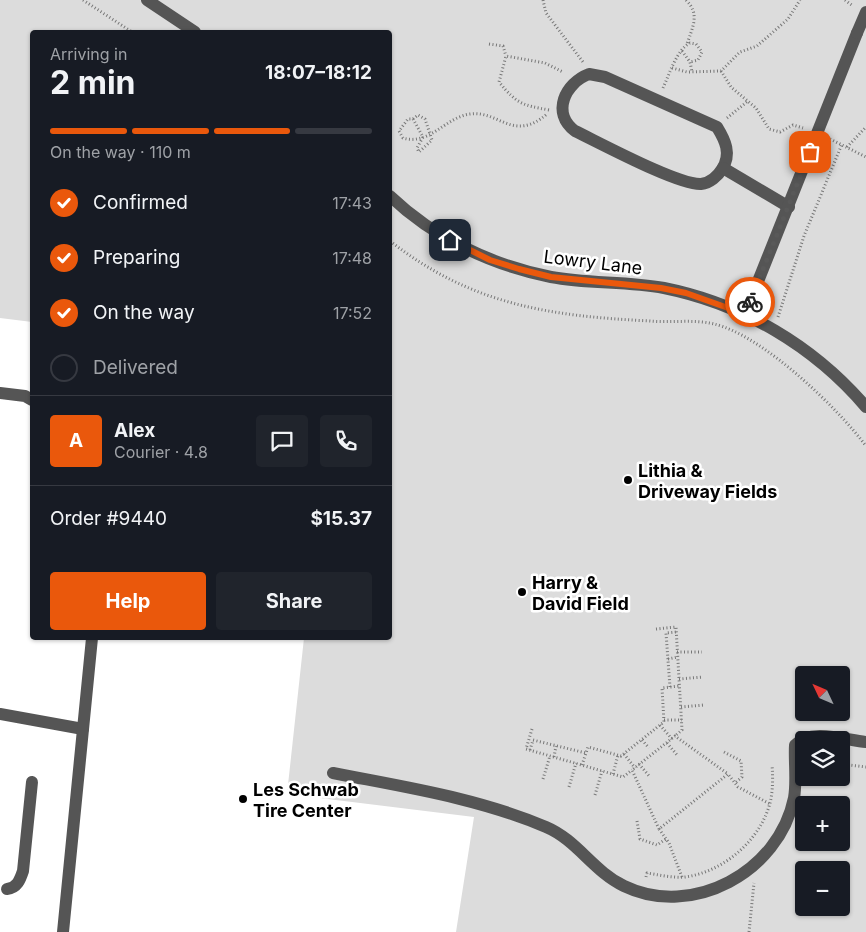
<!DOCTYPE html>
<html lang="en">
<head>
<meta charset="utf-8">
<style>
  body { margin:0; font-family:Inter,sans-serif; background:#20242c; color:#f1f3f6; height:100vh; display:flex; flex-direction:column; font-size:19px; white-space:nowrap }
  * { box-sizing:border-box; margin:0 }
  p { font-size:16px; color:#9ea1a6 }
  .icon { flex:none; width:28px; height:28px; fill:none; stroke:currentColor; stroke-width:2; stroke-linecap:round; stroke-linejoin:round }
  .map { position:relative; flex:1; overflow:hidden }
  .sheet { position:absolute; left:30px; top:30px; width:362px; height:610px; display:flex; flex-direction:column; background:#171b24; border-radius:5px; box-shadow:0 1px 4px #0004 }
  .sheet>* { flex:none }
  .needle { width:32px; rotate:314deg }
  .tools { position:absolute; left:795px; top:666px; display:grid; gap:10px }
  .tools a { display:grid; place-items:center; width:55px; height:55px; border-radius:5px; background:#171b24; box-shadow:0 1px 4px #0004; font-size:25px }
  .pin { position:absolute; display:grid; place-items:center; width:42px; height:42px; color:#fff; margin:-21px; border-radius:10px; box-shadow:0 2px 8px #0006 }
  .courier { position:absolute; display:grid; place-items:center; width:50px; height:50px; margin:-25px; border:4px solid #ea580c; border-radius:50%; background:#fff; color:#222; box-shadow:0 1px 6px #0007 }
  .overview em { font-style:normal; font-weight:700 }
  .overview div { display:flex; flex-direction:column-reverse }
  .overview { display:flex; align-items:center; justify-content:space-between; height:85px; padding:0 20px }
  h1 { font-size:32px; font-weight:700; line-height:38px }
  .bar { display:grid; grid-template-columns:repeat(4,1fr); gap:8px 5px; align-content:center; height:60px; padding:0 20px }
  .bar i { height:6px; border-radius:4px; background:#363941 }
  .bar .selected { background:#ea580c }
  .bar p { grid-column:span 4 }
  .line { display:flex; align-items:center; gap:12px; padding:0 20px; border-top:1px solid #363941 }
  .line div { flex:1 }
  .round { display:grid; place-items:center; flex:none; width:52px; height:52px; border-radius:5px; background:#20242c }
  ol { padding:0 20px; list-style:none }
  li { display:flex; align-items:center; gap:15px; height:55px }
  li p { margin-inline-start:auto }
  li .icon { padding:5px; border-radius:50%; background:#ea580c; color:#fff; stroke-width:4 }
  li:last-child { color:#9ea1a6 }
  li i { width:28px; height:28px; border:2px solid #363941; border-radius:50% }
  .cta { display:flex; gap:10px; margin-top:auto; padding:10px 20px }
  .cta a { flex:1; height:58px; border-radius:5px; background:#ea580c; color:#fff; font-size:20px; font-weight:700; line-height:58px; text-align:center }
  .cta a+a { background:#20242c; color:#f1f3f6 }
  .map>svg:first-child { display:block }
  .green { fill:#dcdcdc; fill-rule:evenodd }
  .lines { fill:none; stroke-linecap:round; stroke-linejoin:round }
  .path { stroke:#777; stroke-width:3; stroke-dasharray:1 2.5; stroke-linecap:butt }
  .minor { stroke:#555; stroke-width:12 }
  .minor-bridge { stroke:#555; stroke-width:12 }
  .done { stroke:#595959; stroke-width:5; stroke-dasharray:0 9 }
  .route { stroke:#ea580c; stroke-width:6 }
  .poi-dot { fill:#000; stroke:#fff; stroke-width:2 }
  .labels { text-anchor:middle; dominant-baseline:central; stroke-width:5; stroke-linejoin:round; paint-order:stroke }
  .street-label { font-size:18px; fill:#000; stroke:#fff }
  .poi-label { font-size:18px; font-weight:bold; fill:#000; stroke:#fff; text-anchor:start }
</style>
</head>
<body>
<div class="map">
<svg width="866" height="932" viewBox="0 0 866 932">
  <rect width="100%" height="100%" fill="#fff"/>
  <!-- green -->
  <path class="green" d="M0,0H866V932H456L474,817L287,794L304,638H390V32H32V322L0,318ZM804,675H841V712H804ZM804,740H841V778H804ZM804,805H841V842H804ZM804,870H841V908H804Z"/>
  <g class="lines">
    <!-- path -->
    <g class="path">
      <path d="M83,0L132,32"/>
      <path d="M543,0L546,13L583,62"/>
      <path d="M686,0C700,14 693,26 687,44"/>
      <path d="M845,0L853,6"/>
      <path d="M489,44L503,46L506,56"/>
      <path d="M682,51L690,62L692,72"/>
      <path d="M672,68L687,72L721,71L740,52L757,46L788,19L800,0"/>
      <path d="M721,71L731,87L756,108L769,129L780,132L793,125L803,128"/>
      <path d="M663,88C669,75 677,49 690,43L696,44L702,52L698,60L690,62"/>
      <path d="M549,110C522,105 517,104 499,82L506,56L545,63L563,72"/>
      <path d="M727,118L748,101"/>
      <path d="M413,119L418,115L425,119L432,140L419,152L417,148L423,137L413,119H408L399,131L403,138C429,146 446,117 470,114C499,110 513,143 547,114"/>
      <path d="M830,139L866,157"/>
      <path d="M847,147L866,127"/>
      <path d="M390,241C472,305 549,316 650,321C670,323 694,319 714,324C762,335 837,407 866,446"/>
      <path d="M778,317L804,236L842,144"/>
      <path d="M656,629L676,627L682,730L675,736"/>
      <path d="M677,652H702"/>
      <path d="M668,659L678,657"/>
      <path d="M679,679L703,677"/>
      <path d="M670,687L666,633L676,632"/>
      <path d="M681,707L704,705"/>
      <path d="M664,720H682"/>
      <path d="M660,725L672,739"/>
      <path d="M532,729L526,749L623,777L632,770"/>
      <path d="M642,740L649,748"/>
      <path d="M667,743L677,755"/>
      <path d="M530,750L533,740L586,753"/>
      <path d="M724,752L741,761L742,777L735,783"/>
      <path d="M624,754L635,768"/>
      <path d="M554,757L556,746"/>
      <path d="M639,764L650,777"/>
      <path d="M841,764L866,767"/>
      <path d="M582,765L588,747L621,756L660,725L664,722L662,688L679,686"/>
      <path d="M613,774L618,755"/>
      <path d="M543,779L550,756"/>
      <path d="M569,787L576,763"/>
      <path d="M595,795L602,771"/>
      <path d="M637,821L640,839L657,845L666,839"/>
      <path d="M659,829L632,770L675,736L728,774"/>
      <path d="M646,877L647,873C660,875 672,878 685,877C723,872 760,841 770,803C773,791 773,777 772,765"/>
      <path d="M682,877L669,843L659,829L728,774L738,787L770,804"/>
      <path d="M749,932L754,883"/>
    </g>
    <!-- minor -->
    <g class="minor">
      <path d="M147,0L195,32"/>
      <path d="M589,74L605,77L717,127C725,140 732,154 722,169C718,176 710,183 701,184C678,185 600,143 575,131C551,113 565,83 589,74Z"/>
      <path d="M723,168L789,207"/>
      <path d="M390,196C434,238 491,265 551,277C588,284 626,281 664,288C743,304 814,346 866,407"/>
      <path d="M745,314L857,33"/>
      <path d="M0,393L25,396L32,400"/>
      <path d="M0,714L83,729"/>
      <path d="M333,773C404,787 478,798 546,827C577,840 593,871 624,886C692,919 779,872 794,798C797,781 794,762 795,745C811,728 845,740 866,742"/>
      <path d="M7,889C17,888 20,880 23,871L32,782"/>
      <path d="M63,932L92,638"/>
    </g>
    <!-- minor-bridge -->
    <path class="minor-bridge" d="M857,33L866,12"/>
  </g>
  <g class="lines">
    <!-- done -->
    <path class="done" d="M750,302L810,152"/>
    <!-- route -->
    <path class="route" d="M450,240L490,260L519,269L551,277L661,288L686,293L745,314L750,302"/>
  </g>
  <!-- markers -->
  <g class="poi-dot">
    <circle cx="628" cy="480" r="5"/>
    <circle cx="522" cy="592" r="5"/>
    <circle cx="243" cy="799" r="5"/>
  </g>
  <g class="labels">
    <!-- street labels -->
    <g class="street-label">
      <text transform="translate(593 262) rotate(7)">Lowry Lane</text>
    </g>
    <!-- poi labels -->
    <g class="poi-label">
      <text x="638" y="470">Lithia &amp;<tspan x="638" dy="21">Driveway Fields</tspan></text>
      <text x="532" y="582">Harry &amp;<tspan x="532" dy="21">David Field</tspan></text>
      <text x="253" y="789">Les Schwab<tspan x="253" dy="21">Tire Center</tspan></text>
    </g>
  </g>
</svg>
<div class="tools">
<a><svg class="needle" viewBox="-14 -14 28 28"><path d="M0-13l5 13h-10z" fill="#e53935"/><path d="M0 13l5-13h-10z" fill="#9ea1a6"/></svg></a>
<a><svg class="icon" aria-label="layers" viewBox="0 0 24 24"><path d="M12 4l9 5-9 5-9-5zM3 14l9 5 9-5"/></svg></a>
<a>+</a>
<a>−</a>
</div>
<div class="pin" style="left:810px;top:152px;background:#ea580c"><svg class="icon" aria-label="bag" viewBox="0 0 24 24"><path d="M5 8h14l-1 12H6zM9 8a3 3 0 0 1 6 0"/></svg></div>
<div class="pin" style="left:450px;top:240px;background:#1f2937"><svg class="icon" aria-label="home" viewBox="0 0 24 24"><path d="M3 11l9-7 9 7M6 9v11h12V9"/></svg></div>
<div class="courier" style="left:750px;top:302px"><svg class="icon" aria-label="bike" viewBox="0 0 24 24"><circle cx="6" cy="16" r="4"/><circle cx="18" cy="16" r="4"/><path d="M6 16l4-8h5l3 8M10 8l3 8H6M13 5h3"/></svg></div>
<section class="sheet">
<div class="overview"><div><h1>2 min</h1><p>Arriving in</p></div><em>18:07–18:12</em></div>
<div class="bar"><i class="selected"></i><i class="selected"></i><i class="selected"></i><i></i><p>On the way · 110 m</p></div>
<ol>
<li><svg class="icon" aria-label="check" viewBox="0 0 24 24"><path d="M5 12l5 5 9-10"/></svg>Confirmed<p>17:43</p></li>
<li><svg class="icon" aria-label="check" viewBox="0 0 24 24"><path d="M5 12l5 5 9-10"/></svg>Preparing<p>17:48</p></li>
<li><svg class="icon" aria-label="check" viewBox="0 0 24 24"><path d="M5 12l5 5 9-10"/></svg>On the way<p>17:52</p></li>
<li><i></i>Delivered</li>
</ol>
<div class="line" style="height:90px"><b class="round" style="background:#ea580c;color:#fff">A</b><div><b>Alex</b><p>Courier · 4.8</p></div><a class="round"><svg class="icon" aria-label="chat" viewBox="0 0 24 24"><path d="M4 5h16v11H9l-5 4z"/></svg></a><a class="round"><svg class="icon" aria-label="phone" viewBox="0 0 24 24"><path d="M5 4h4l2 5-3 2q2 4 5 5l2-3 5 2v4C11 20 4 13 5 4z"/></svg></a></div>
<div class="line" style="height:65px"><div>Order #9440</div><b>$15.37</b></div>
<div class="cta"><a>Help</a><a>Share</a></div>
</section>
</div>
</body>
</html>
